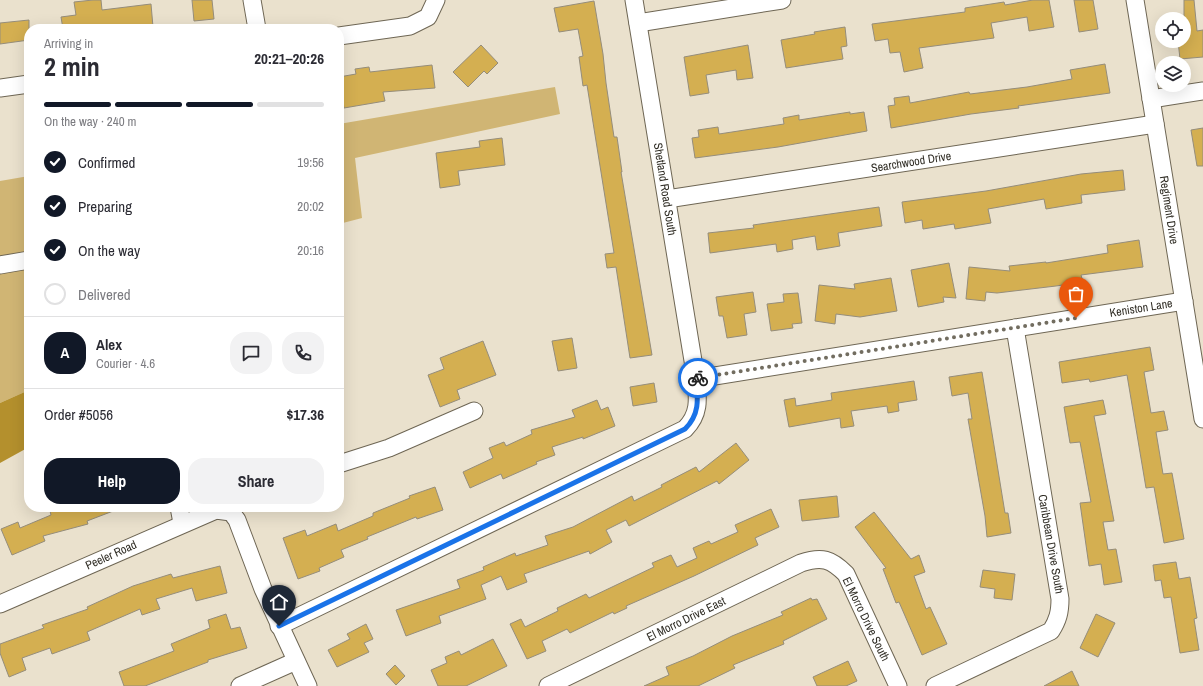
<!DOCTYPE html>
<html lang="en">
<head>
<meta charset="utf-8">
<style>
  body { margin:0; font-family:"Archivo Narrow",sans-serif; background:#f2f2f3; color:#2b2b33; height:100vh; display:flex; flex-direction:column; font-size:15px; white-space:nowrap }
  * { box-sizing:border-box; margin:0 }
  p { font-size:13px; color:#7c7c81 }
  .icon { flex:none; width:22px; height:22px; fill:none; stroke:currentColor; stroke-width:2; stroke-linecap:round; stroke-linejoin:round }
  .map { position:relative; flex:1; overflow:hidden }
  .drawer { position:absolute; left:24px; top:24px; width:320px; height:488px; display:flex; flex-direction:column; background:#fff; border-radius:16px; box-shadow:0 4px 16px #0002 }
  .drawer>* { flex:none }
  .fabs { position:absolute; left:1155px; top:12px; display:grid; gap:8px }
  .fabs a { display:grid; place-items:center; width:36px; height:36px; border-radius:50%; background:#fff; box-shadow:0 4px 16px #0002; font-size:20px }
  .pin { position:absolute; display:grid; place-items:center; width:34px; height:34px; color:#fff; margin:-41px -17px; border-radius:50% 50% 50% 0; rotate:-45deg; box-shadow:0 0 4px #0007 }
  .pin .icon { rotate:45deg }
  .courier { position:absolute; display:grid; place-items:center; width:40px; height:40px; margin:-20px; border:3px solid #1a73e8; border-radius:50%; background:#fff; color:#222; box-shadow:0 1px 5px #0007 }
  .summary em { font-style:normal; font-weight:700 }
  .summary div { display:flex; flex-direction:column-reverse }
  .summary { display:flex; align-items:center; justify-content:space-between; height:68px; padding:0 20px }
  h1 { font-size:26px; font-weight:700; line-height:30px }
  .bar { display:grid; grid-template-columns:repeat(4,1fr); gap:6px 4px; align-content:center; height:48px; padding:0 20px }
  .bar i { height:5px; border-radius:3px; background:#e1e1e2 }
  .bar .active { background:#111827 }
  .bar p { grid-column:span 4 }
  .line { display:flex; align-items:center; gap:10px; padding:0 20px; border-top:1px solid #e1e1e2 }
  .line div { flex:1 }
  .round { display:grid; place-items:center; flex:none; width:42px; height:42px; border-radius:16px; background:#f2f2f3 }
  ol { padding:0 20px; list-style:none }
  li { display:flex; align-items:center; gap:12px; height:44px }
  li p { margin-inline-start:auto }
  li .icon { padding:4px; border-radius:50%; background:#111827; color:#fff; stroke-width:4 }
  li:last-child { color:#7c7c81 }
  li i { width:22px; height:22px; border:2px solid #e1e1e2; border-radius:50% }
  .primary-button { display:flex; gap:8px; margin-top:auto; padding:8px 20px }
  .primary-button a { flex:1; height:46px; border-radius:16px; background:#111827; color:#fff; font-size:16px; font-weight:700; line-height:46px; text-align:center }
  .primary-button a+a { background:#f2f2f3; color:#2b2b33 }
  .map>svg:first-child { display:block }
  .green { fill:#d0b574 }
  .water { fill:#b4902d }
  .building { fill:#d4af51; stroke:#958d7b }
  .lines { fill:none; stroke-linecap:round; stroke-linejoin:round }
  .minor-casing { stroke:#6e6654; stroke-width:19 }
  .minor { stroke:#fff; stroke-width:17 }
  .done { stroke:#726d60; stroke-width:4; stroke-dasharray:0 7.2 }
  .route { stroke:#1a73e8; stroke-width:5 }
  .labels { text-anchor:middle; dominant-baseline:central; stroke-width:4; stroke-linejoin:round; paint-order:stroke }
  .street-label { font-size:12px; fill:#312e26; stroke:#fff }
</style>
</head>
<body>
<div class="map">
<svg width="1203" height="686" viewBox="0 0 1203 686">
  <rect width="100%" height="100%" fill="#eae1cd"/>
  <!-- green -->
  <g class="green">
    <path d="M555,87L560,114L355,158L362,218L339,224V124Z"/>
    <path d="M29,176V390L0,403V181Z"/>
  </g>
  <!-- water -->
  <path class="water" d="M29,390V447L0,463V403Z"/>
  <!-- building -->
  <g class="building">
    <path d="M93,0H101L102,10L151,4L153,27L134,29H63L61,17L76,15L74,2Z"/>
    <path d="M192,0H212L214,19L194,21Z"/>
    <path d="M1033,0H1049L1054,27L1029,31L1027,17L991,23L994,38L919,48L923,68L904,72L900,52L890,53L888,39L875,41L872,24L965,12V8L1004,2L1005,5Z"/>
    <path d="M1074,0H1093L1098,29L1079,32Z"/>
    <path d="M1184,0H1194L1197,31L1203,30V57L1180,59L1178,41H1184Z"/>
    <path d="M594,1L603,54L606,83L614,137H617L622,172H621L652,355L630,358L616,267L607,268L605,254L614,253L587,85L583,86L579,57L583,56L578,29L559,32L554,8Z"/>
    <path d="M29,20V40L0,44V23Z"/>
    <path d="M845,27L847,46L841,47L843,59L786,68L781,40L815,34L814,32Z"/>
    <path d="M481,45L498,63L487,74L484,71L468,87L453,72Z"/>
    <path d="M748,45L753,78L737,80L736,70L706,75L709,93L690,96L684,57Z"/>
    <path d="M1105,64L1110,93L1018,106L1019,108L971,114L891,128L888,106L895,105L894,98L909,96L910,103L969,92L970,94L1027,87L1072,79L1070,70Z"/>
    <path d="M432,65L435,88L383,92L385,101L344,108L339,77L356,74L355,69L369,67L370,72Z"/>
    <path d="M850,112V114L864,112L867,131L778,147L695,158L692,138L699,137L698,130L718,127L719,134L784,124L783,118L799,115V120Z"/>
    <path d="M1203,128V166H1197L1191,130Z"/>
    <path d="M502,138L505,165L458,171L460,185L440,188L436,153L480,147L479,141Z"/>
    <path d="M1123,170L1125,190L1081,195L1082,203L1046,209L1044,199L988,209L991,223L955,229L954,224L923,229L922,220L905,223L902,202L986,191L1081,174Z"/>
    <path d="M879,207L882,226L838,233L840,246L817,250L815,236L792,240L793,249L777,252L776,244L710,253L708,233L754,228L753,225Z"/>
    <path d="M1139,240L1143,267L1081,275L1083,282L1056,286L997,293L986,292L985,301L966,299L969,267L1010,271L1009,266L1046,262V263L1108,253L1107,245Z"/>
    <path d="M949,263L956,298L943,297L944,302L918,307L911,270Z"/>
    <path d="M891,278L897,311L860,317L836,314L835,324L815,321L819,285L855,289L854,284Z"/>
    <path d="M753,292L756,312L744,314L747,335L727,338L723,316H719L716,297Z"/>
    <path d="M798,293L802,323L792,324L793,328L771,331L767,304L784,302L783,294Z"/>
    <path d="M572,338L577,368L558,371L552,341Z"/>
    <path d="M483,341L496,375L457,390L460,399L440,407L428,375L444,369L440,358Z"/>
    <path d="M1150,347L1154,370L1144,372L1151,413L1164,411L1168,430L1156,432L1163,474L1172,473L1184,539L1164,543L1154,487L1146,488L1127,375L1090,382L1089,379L1062,383L1059,362Z"/>
    <path d="M982,372L1005,513H1008L1011,533L987,537L985,516L968,419H972L968,393L952,396L949,377Z"/>
    <path d="M914,381L917,400L898,403L899,411L888,413L887,406L851,411L854,426L841,428L840,418L789,427L784,400L795,398L796,406L832,400L831,393Z"/>
    <path d="M654,383L657,402L633,406L630,387Z"/>
    <path d="M597,400L601,410L608,407L615,426L583,439V437L552,447L555,455L536,462L537,464L503,479L501,474L470,488L463,472L493,458L489,448L504,442L506,446L532,434L531,430L575,417L572,410Z"/>
    <path d="M1103,400L1106,414L1094,416L1114,521L1103,522L1108,550L1116,549L1122,582L1104,585L1101,564L1089,566L1080,503L1091,502L1080,442L1070,443L1064,407Z"/>
    <path d="M736,443L749,460L719,484L717,481L629,526L626,520L606,530L612,542L590,554L589,551L524,574L527,582L507,590L501,576L481,585L486,599L439,616L441,623L406,636L396,610L460,588L457,580L484,570L483,567L515,553L516,556L548,545L545,536L573,527L632,496L634,501L662,487L661,485L696,467L699,472Z"/>
    <path d="M435,487L443,510L417,519L416,517L367,537L368,539L341,550L344,557L319,568L320,571L298,579L283,538L305,530L307,536L336,524L338,531L373,516V513L410,498L409,496Z"/>
    <path d="M837,496L839,517L802,521L799,500Z"/>
    <path d="M49,507H121V508L87,521L88,524L43,536L45,541L12,555L1,529L18,522L20,528L51,515Z"/>
    <path d="M771,509L779,527L755,538L758,545L694,576L626,606L627,608L614,614L613,612L570,633L567,629L542,641L546,651L527,659L510,624L521,619L525,627L558,611L557,608L586,594L589,598L654,567L652,563L671,555L677,567L697,558L693,548L709,541L711,544L738,532L735,525Z"/>
    <path d="M874,512L911,559L919,555L925,572L914,576L926,609L930,607L947,644L922,655L899,602L896,603L883,569L886,568L855,527Z"/>
    <path d="M1176,562L1179,579L1190,577L1197,618L1194,619L1199,650L1180,653L1171,597L1164,598L1161,580L1155,581L1153,565Z"/>
    <path d="M220,566L227,593L196,601L192,588L156,599L160,609L142,615L140,609L87,632L90,640L52,654L50,648L22,658L26,670L9,677L0,653V644L44,628L42,625L88,609L87,607L133,586L171,574L173,578Z"/>
    <path d="M983,570L1015,574L1012,600L994,598L995,589L980,587Z"/>
    <path d="M811,598L812,600L817,599L827,619L783,641L784,644L733,665L735,668L698,686H644L669,675L666,667L693,656L732,636L783,615L781,612Z"/>
    <path d="M226,614L231,629L240,627L247,648L208,660V662L145,686H124L119,672L174,651L171,644L210,628L208,620Z"/>
    <path d="M1096,614L1115,623L1098,657L1080,648Z"/>
    <path d="M366,624L373,639L364,643L369,652L337,667L328,650L350,639L347,634Z"/>
    <path d="M493,639L507,666L466,686H438L431,670L447,663L445,657L459,651L461,655Z"/>
    <path d="M848,661L857,681L846,686H817L813,677Z"/>
    <path d="M395,665L405,676L396,685L386,674Z"/>
    <path d="M1072,671L1079,686H1044Z"/>
  </g>
  <g class="lines">
    <!-- minor casing -->
    <g class="minor-casing">
      <g id="minor">
        <path d="M252,0L257,29"/>
        <path d="M1135,0L1203,419"/>
        <path d="M638,23L782,0"/>
        <path d="M339,36L410,26L428,17L436,0"/>
        <path d="M0,88L29,84"/>
        <path d="M1151,99L1203,91"/>
        <path d="M667,199L1155,124"/>
        <path d="M0,265L29,260"/>
        <path d="M696,379L1184,301"/>
        <path d="M339,464L389,448L474,411"/>
        <path d="M179,507L182,523"/>
        <path d="M216,510L231,512L237,520L263,589L308,686"/>
        <path d="M0,604L223,507"/>
        <path d="M279,626L685,429C700,414 698,399 696,379L634,0"/>
        <path d="M240,686L296,661"/>
        <path d="M548,686L801,563C822,556 831,559 846,574L898,686"/>
        <path d="M935,686L1051,631C1058,620 1060,612 1060,599L1015,328"/>
      </g>
    </g>
    <!-- minor -->
    <use href="#minor" class="minor"/>
  </g>
  <g class="lines">
    <!-- done -->
    <path class="done" d="M698,378L1076,318"/>
    <!-- route -->
    <path class="route" d="M279,626L685,429C700,414 698,399 696,379L698,378"/>
  </g>
  <g class="labels">
    <!-- street labels -->
    <g class="street-label">
      <text transform="translate(911 162) rotate(-9)">Searchwood Drive</text>
      <text transform="translate(665 189) rotate(81)">Shetland Road South</text>
      <text transform="translate(1169 210) rotate(81)">Regiment Drive</text>
      <text transform="translate(1141 308) rotate(-9)">Keniston Lane</text>
      <text transform="translate(1051 544) rotate(80)">Caribbean Drive South</text>
      <text transform="translate(111 555) rotate(-24)">Peeler Road</text>
      <text transform="translate(686 619) rotate(-26)">El Morro Drive East</text>
      <text transform="translate(866 619) rotate(64)">El Morro Drive South</text>
    </g>
  </g>
</svg>
<div class="fabs">
<a><svg class="icon" aria-label="locate" viewBox="0 0 24 24"><circle cx="12" cy="12" r="6"/><path d="M12 2v4M12 18v4M2 12h4M18 12h4"/></svg></a>
<a><svg class="icon" aria-label="layers" viewBox="0 0 24 24"><path d="M12 4l9 5-9 5-9-5zM3 14l9 5 9-5"/></svg></a>
</div>
<div class="pin" style="left:1076px;top:318px;background:#ea580c"><svg class="icon" aria-label="bag" viewBox="0 0 24 24"><path d="M5 8h14l-1 12H6zM9 8a3 3 0 0 1 6 0"/></svg></div>
<div class="pin" style="left:279px;top:626px;background:#1f2937"><svg class="icon" aria-label="home" viewBox="0 0 24 24"><path d="M3 11l9-7 9 7M6 9v11h12V9"/></svg></div>
<div class="courier" style="left:698px;top:378px"><svg class="icon" aria-label="bike" viewBox="0 0 24 24"><circle cx="6" cy="16" r="4"/><circle cx="18" cy="16" r="4"/><path d="M6 16l4-8h5l3 8M10 8l3 8H6M13 5h3"/></svg></div>
<section class="drawer">
<div class="summary"><div><h1>2 min</h1><p>Arriving in</p></div><em>20:21–20:26</em></div>
<div class="bar"><i class="active"></i><i class="active"></i><i class="active"></i><i></i><p>On the way · 240 m</p></div>
<ol>
<li><svg class="icon" aria-label="check" viewBox="0 0 24 24"><path d="M5 12l5 5 9-10"/></svg>Confirmed<p>19:56</p></li>
<li><svg class="icon" aria-label="check" viewBox="0 0 24 24"><path d="M5 12l5 5 9-10"/></svg>Preparing<p>20:02</p></li>
<li><svg class="icon" aria-label="check" viewBox="0 0 24 24"><path d="M5 12l5 5 9-10"/></svg>On the way<p>20:16</p></li>
<li><i></i>Delivered</li>
</ol>
<div class="line" style="height:72px"><b class="round" style="background:#111827;color:#fff">A</b><div><b>Alex</b><p>Courier · 4.6</p></div><a class="round"><svg class="icon" aria-label="chat" viewBox="0 0 24 24"><path d="M4 5h16v11H9l-5 4z"/></svg></a><a class="round"><svg class="icon" aria-label="phone" viewBox="0 0 24 24"><path d="M5 4h4l2 5-3 2q2 4 5 5l2-3 5 2v4C11 20 4 13 5 4z"/></svg></a></div>
<div class="line" style="height:52px"><div>Order #5056</div><b>$17.36</b></div>
<div class="primary-button"><a>Help</a><a>Share</a></div>
</section>
</div>
</body>
</html>
